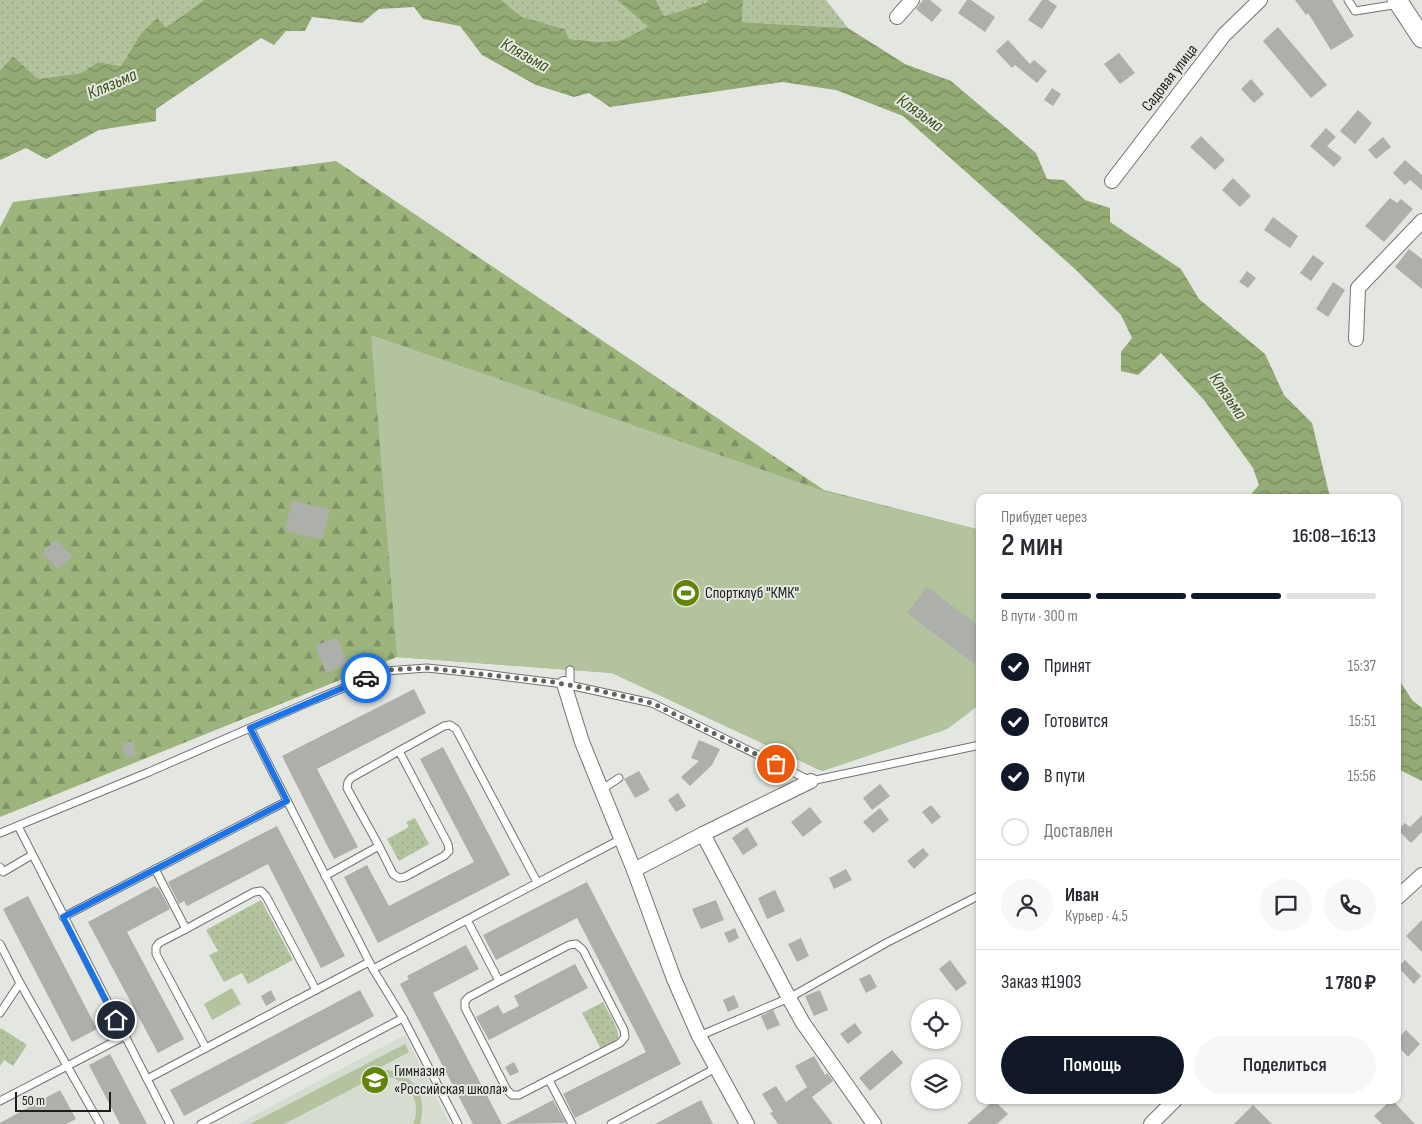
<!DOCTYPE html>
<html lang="ru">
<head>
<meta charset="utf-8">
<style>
  body { margin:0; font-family:"Sofia Sans Condensed",sans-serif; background:#f7f7f7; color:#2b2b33; height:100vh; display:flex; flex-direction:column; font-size:19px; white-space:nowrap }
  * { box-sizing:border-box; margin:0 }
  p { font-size:16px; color:#7c7c81 }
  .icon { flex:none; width:28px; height:28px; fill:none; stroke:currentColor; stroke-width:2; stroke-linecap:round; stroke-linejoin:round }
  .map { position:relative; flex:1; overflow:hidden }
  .sheet { position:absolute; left:976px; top:494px; width:425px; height:610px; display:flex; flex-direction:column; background:#fff; border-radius:10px; box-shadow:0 1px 4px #0004 }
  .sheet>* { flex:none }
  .buttons { position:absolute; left:911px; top:999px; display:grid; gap:10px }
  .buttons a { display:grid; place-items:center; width:50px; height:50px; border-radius:50%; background:#fff; box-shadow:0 1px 4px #0004; font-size:25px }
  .scale { position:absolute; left:15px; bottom:12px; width:96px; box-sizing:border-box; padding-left:5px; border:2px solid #1d1e1c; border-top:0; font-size:14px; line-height:18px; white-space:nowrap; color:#1d1e1c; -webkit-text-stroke:4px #e4e6e1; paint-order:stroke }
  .pin { position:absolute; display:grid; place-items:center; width:42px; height:42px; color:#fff; margin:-21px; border:2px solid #fff; border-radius:50%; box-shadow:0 1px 5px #0007 }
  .courier { position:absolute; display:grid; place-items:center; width:50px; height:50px; margin:-25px; border:4px solid #1a73e8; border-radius:50%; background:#fff; color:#222; box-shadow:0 1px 6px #0007 }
  .head em { font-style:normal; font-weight:600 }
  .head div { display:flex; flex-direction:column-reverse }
  .head { display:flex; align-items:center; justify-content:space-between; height:85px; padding:0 25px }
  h1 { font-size:32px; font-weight:600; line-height:38px }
  .bar { display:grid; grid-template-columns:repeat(4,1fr); gap:8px 5px; align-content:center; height:60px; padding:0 25px }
  .bar i { height:6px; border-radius:4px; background:#e1e1e2 }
  .bar .active { background:#111827 }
  .bar p { grid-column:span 4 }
  .line { display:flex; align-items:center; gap:12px; padding:0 25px; border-top:1px solid #e1e1e2 }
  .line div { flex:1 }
  .round { display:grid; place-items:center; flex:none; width:52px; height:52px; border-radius:26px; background:#f7f7f7 }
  ol { padding:0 25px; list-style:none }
  li { display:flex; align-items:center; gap:15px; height:55px }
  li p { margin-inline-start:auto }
  li .icon { padding:5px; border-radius:50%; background:#111827; color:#fff; stroke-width:4 }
  li:last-child { color:#7c7c81 }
  li i { width:28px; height:28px; border:2px solid #e1e1e2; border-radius:50% }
  .action { display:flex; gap:10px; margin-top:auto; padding:10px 25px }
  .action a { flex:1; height:58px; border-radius:30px; background:#111827; color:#fff; font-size:20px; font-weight:600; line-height:58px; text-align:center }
  .action a+a { background:#f7f7f7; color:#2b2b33 }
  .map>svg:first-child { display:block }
  .built { fill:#d7dcd0 }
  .grass { fill:url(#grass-dots) }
  .forest { fill:url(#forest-firs) }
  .pitch { fill:#b2c39e }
  .water { fill:url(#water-waves) }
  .building { fill:#adafaa }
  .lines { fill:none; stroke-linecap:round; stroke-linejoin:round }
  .lane-casing { stroke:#71736e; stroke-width:9 }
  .street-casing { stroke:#71736e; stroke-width:16 }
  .secondary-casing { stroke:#71736e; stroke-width:21 }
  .lane { stroke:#fff; stroke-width:7 }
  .street { stroke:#fff; stroke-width:14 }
  .secondary { stroke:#fff; stroke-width:19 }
  .done { stroke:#636461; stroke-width:5; stroke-dasharray:0 9 }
  .route { stroke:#1a73e8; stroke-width:6 }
  .labels { text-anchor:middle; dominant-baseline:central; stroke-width:4; stroke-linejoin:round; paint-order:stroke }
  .street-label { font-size:16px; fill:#1d1e1c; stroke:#e4e6e1 }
  .poi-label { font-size:16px; fill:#1d1e1c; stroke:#e4e6e1; text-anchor:start }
  .water-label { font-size:18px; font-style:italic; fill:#3c5116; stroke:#e4e6e1 }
</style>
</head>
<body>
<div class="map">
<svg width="1422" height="1124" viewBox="0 0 1422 1124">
  <defs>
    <pattern id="grass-dots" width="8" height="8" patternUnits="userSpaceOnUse" patternTransform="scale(1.25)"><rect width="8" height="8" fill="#b2c39e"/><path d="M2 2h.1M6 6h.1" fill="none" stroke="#99a788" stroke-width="1.8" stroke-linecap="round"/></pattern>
    <pattern id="forest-firs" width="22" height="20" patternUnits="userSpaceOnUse" patternTransform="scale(1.25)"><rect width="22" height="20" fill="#9db47d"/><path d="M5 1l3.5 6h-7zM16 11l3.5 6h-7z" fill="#7f9266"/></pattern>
    <pattern id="water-waves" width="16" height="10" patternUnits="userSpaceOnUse" patternTransform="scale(1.25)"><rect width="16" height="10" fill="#93aa74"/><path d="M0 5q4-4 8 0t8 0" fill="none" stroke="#778a5e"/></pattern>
  </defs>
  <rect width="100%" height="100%" fill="#e4e6e1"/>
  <!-- built -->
  <path class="built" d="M405,1035L450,1124H238Z"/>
  <!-- grass -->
  <g class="grass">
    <path d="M0,0H204C191,9 180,19 165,27L156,19L141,33L121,66L98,62L81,73L38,79L13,56L0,72Z"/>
    <path d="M501,0H617L650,27L622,40L601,42L569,39L565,29L522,17Z"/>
    <path d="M656,0H708L706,3L664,16Z"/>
    <path d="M743,0H826L848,28L742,22Z"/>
    <path d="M415,818L429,844L399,861L387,839L409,827L406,822Z"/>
    <path d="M261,900L293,960L248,984L242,973L224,982L209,955L218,951L206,930Z"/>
    <path d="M603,1002C606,1009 620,1030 618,1037C616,1043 606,1046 601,1049L582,1013Z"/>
    <path d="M1,1028L27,1045L13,1066L4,1060L0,1066V1030Z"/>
  </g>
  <!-- forest -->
  <path class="forest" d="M336,161L824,490L980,530V704L947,729L822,771L612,673L397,657L0,817V227L13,202Z"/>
  <!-- pitch -->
  <g class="pitch">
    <path d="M371,335L824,491L980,530V704L947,729L822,771L612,673L397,657Z"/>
    <path d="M232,988L241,1004L212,1020L204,1004Z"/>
    <path d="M405,1044L409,1052L377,1069C409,1070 429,1090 420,1124H413C424,1098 404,1074 377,1076L284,1124H250Z"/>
  </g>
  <!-- water -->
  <g class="water">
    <path d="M204,0H501L522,17L565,29L569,39L601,42L622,40L649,27L617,0H656L664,16L706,3L708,0H743L742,22L848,28L905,64L951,81L1036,153L1047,179L1064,180L1085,200L1110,208V222L1181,269L1199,299L1265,354L1284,395L1312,423L1330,497H1255L1252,493L1259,485L1253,468L1204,400L1161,353L1138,375L1121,371V352L1132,338L1121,315L1075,269L903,116L836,90L782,82L610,107L589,93L574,97L536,85L482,55L460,26L423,19L414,7L379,9L362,23L312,17L305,31H286L274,45L261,38L156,109V121L99,130L46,159L26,148L0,160V71L13,56L38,79L81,73L98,62L121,66L141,33L157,18L165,27C180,19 191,9 204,0Z"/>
    <path d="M1398,678L1412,700L1422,708V781L1398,769Z"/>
  </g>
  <!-- building -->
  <g class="building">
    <path d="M923,0H930L942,10L932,22L916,9Z"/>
    <path d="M967,0H971L995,17L985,32L958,13Z"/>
    <path d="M1042,0H1048L1057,6L1042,29L1028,20Z"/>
    <path d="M1295,0H1332L1354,36L1331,50L1308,13L1306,15Z"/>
    <path d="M1278,27L1327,85L1311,98L1263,41Z"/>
    <path d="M1008,40L1030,64L1034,60L1047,71L1037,83L1015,65L1012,68L996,51Z"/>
    <path d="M1119,53L1135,73L1120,84L1104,64Z"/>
    <path d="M1251,79L1264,94L1254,103L1241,89Z"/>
    <path d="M1052,88L1061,94L1053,106L1044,100Z"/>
    <path d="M1358,110L1372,123L1355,144L1340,131Z"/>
    <path d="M1326,128L1336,137L1327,146L1342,158L1334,167L1310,146Z"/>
    <path d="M1201,136L1225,160L1215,170L1190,147Z"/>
    <path d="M1383,137L1391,147L1376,159L1368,150Z"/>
    <path d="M1405,160L1422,175V190L1410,180L1405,185L1393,173Z"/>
    <path d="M1233,178L1251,196L1240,207L1222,190Z"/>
    <path d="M1390,198L1397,203L1401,199L1413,209L1384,242L1365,226Z"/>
    <path d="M1273,217L1298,236L1290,248L1264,230Z"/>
    <path d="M1409,249L1422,259V289L1395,267Z"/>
    <path d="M1313,255L1324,263L1311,281L1300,273Z"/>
    <path d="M1247,271L1256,278L1248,288L1239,282Z"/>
    <path d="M1333,282L1345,290L1328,317L1316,309Z"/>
    <path d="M292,500L330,510L322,540L285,530Z"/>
    <path d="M56,539L72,556L58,570L42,553Z"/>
    <path d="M927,587L980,627V656L974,664L907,613Z"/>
    <path d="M337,637L348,664L326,673L315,646Z"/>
    <path d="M414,689L426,713L317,769L358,847L334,859L282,756Z"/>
    <path d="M699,740L720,749L712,765L690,786L681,777L699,761L691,758Z"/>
    <path d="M133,741L136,756L125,758L122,743Z"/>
    <path d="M443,747L510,875L378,943L344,877L367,865L389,906L474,862L420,759Z"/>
    <path d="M639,771L650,790L635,798L624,779Z"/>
    <path d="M880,784L890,796L872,810L863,798Z"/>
    <path d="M678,793L686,806L676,812L668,800Z"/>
    <path d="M931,805L941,817L932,824L922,812Z"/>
    <path d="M810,807L822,822L803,837L791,822Z"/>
    <path d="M880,808L889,820L873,833L863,822Z"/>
    <path d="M1422,815V832L1411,843L1398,830L1405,823L1410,827Z"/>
    <path d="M277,826L345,956L321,968L268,864L187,906L184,901L179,904L168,882Z"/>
    <path d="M747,827L758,845L743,855L732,838Z"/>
    <path d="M923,848L929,855L914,869L907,861Z"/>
    <path d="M846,869L852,880L834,889L829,878Z"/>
    <path d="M587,882L681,1064L575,1118L563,1094L646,1052L577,918L496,960L483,935Z"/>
    <path d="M155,886L156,888L158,887L170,909L127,932L184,1039L158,1053L88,922Z"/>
    <path d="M775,890L785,911L767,919L758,898Z"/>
    <path d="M28,896L97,1029L72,1042L3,909Z"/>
    <path d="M716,900L724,920L701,929L692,909Z"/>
    <path d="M1422,920V952L1406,936Z"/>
    <path d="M735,928L739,938L729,943L724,933Z"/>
    <path d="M801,938L809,956L797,962L788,944Z"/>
    <path d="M466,945L479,969L433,993L502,1124H473L400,984L409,979L407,976Z"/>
    <path d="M950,960L967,983L956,991L939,969Z"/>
    <path d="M1405,960L1421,976L1414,984L1398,967Z"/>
    <path d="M575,964L588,988L489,1040L476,1017L498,1005L503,1014L519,1006L514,996Z"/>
    <path d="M870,974L877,987L866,993L859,979Z"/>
    <path d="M271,990L276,1000L266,1006L261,996Z"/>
    <path d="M360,990L374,1016L184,1116L170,1090Z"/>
    <path d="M820,990L828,1010L814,1016L805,996Z"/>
    <path d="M734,995L739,1007L728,1012L723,1000Z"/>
    <path d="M773,1010L780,1025L767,1030L761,1016Z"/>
    <path d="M855,1023L862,1033L848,1044L840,1034Z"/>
    <path d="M1406,1030L1420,1044L1408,1057L1398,1046V1038Z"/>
    <path d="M892,1050L903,1063L870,1091L859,1078Z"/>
    <path d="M110,1054L147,1124H120L89,1065Z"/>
    <path d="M814,1056L825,1075L827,1073L833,1081L812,1097L833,1124H778L770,1113L773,1112L762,1094L776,1086L786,1102L807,1087L795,1066Z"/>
    <path d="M514,1062L519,1072L510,1076L505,1067Z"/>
    <path d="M60,1090L76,1119L66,1124H0V1123Z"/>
    <path d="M553,1100L566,1123L506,1124L526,1114Z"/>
    <path d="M701,1100L713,1124H655Z"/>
    <path d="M994,1100L1008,1114L997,1124H967Z"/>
    <path d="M1391,1100H1392L1415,1124H1382L1374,1116Z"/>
    <path d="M1253,1105L1272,1124H1234Z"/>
  </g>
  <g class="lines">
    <!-- lane casing -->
    <g class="lane-casing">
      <g id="lane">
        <path d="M1348,0L1355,11L1399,4"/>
        <path d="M570,685V670"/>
        <path d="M399,751L444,726L450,725L456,729L537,882"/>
        <path d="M601,790L619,778"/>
        <path d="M18,826L170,1124"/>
        <path d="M0,833L149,772L314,700L385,671L427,668L485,674L564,684L652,703L811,781L980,745"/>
        <path d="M0,867L3,872L32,855"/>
        <path d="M325,876L379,846L393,874L399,878L405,877L444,856L449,851L448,844L399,751L351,778L348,782L347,788L379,846"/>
        <path d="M63,917L287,801"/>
        <path d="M467,920L499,981L569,945L576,944L583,950L624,1030L625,1037L620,1043L519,1095H512L507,1090L465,1008V1001L469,997L499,981"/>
        <path d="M186,929L159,943L156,947V954L206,1048"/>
        <path d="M0,944L20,983L0,1013"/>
        <path d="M373,969L621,839"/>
        <path d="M20,983L100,1124"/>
        <path d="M316,990L369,962"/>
        <path d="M403,1018L458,1124"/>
        <path d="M699,1036L789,998L886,943L980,895"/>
        <path d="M147,1079L316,990L266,896L261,891L254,892L186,929L155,869"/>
        <path d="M549,1080L572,1124"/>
        <path d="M0,1101L125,1036"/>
        <path d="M201,1124L403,1018L373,969L250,728"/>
        <path d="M611,1124L716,1068"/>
      </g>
    </g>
    <!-- street casing -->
    <g class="street-casing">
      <g id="street">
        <path d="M897,17L912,0"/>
        <path d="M1112,181L1224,35L1260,0"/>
        <path d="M1356,339L1358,288L1422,221"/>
        <path d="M564,684L582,742L634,870L674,979L699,1036L747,1124"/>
        <path d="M703,834L789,998L803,1023L874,1124"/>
        <path d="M634,870L703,834L811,781"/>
        <path d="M1398,897L1422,875"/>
        <path d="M1151,1124L1175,1100"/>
      </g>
    </g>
    <!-- secondary casing -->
    <g class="secondary-casing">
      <path id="secondary" d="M1397,0L1422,38"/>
    </g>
    <!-- lane -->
    <use href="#lane" class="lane"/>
    <!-- street -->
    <use href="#street" class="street"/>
    <!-- secondary -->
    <use href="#secondary" class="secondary"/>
  </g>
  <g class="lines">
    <!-- done -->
    <path class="done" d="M366,678L385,670L427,668L552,682L592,689L652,703L776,764"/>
    <!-- route -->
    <path class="route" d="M116,1020L63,917L287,801L250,728L366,678"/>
  </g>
  <!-- icons -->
  <defs>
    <g id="stadium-disc" transform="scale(1.4375)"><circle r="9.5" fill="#608507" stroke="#e4e6e1"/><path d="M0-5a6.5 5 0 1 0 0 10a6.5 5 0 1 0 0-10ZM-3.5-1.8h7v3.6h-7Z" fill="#fff"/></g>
    <g id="school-disc" transform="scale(1.4375)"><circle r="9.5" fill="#608507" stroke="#e4e6e1"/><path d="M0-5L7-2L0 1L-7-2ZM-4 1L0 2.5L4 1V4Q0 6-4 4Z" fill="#fff"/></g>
  </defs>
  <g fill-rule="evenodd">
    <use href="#stadium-disc" x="686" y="593"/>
    <use href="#school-disc" x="375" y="1080"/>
  </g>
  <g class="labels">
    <!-- street labels -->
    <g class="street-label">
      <text transform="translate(1170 78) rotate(-52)">Садовая улица</text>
    </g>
    <!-- poi labels -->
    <g class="poi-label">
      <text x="705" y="593">Спортклуб "КМК"</text>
      <text x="394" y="1071">Гимназия<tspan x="394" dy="18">«Российская школа»</tspan></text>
    </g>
    <!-- water labels -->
    <g class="water-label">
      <text transform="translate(525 55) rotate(29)">Клязьма</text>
      <text transform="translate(112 84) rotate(-23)">Клязьма</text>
      <text transform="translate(920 113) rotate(35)">Клязьма</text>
      <text transform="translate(1228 396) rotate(56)">Клязьма</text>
    </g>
  </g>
</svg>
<div class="buttons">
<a><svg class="icon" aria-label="locate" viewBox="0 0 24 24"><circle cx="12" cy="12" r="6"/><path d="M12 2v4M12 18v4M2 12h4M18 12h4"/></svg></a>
<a><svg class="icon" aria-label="layers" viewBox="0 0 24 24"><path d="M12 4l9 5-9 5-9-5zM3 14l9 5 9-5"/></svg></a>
</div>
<div class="scale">50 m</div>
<div class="pin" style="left:776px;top:764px;background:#ea580c"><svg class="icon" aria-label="bag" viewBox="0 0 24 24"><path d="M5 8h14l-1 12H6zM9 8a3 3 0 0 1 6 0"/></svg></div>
<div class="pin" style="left:116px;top:1020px;background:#1f2937"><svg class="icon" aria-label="home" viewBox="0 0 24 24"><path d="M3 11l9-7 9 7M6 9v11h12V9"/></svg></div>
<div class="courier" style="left:366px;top:678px"><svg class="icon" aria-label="car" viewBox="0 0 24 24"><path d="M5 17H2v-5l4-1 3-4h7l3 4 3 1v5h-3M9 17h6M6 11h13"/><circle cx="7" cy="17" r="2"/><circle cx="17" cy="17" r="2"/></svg></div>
<section class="sheet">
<div class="head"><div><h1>2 мин</h1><p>Прибудет через</p></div><em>16:08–16:13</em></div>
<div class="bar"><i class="active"></i><i class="active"></i><i class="active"></i><i></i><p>В пути · 300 m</p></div>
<ol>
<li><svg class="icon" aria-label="check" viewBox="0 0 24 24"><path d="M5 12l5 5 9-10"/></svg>Принят<p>15:37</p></li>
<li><svg class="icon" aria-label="check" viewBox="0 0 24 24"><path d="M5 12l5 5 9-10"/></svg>Готовится<p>15:51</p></li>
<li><svg class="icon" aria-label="check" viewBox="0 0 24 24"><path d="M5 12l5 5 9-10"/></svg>В пути<p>15:56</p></li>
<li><i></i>Доставлен</li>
</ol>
<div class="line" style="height:90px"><a class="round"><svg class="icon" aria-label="person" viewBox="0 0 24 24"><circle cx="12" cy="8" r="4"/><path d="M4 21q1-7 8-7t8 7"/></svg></a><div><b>Иван</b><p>Курьер · 4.5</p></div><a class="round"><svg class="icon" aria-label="chat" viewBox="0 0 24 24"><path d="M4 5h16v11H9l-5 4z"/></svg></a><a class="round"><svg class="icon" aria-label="phone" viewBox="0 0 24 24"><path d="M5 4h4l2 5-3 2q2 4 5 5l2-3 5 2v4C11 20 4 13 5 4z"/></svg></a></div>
<div class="line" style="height:65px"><div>Заказ #1903</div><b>1 780 ₽</b></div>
<div class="action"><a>Помощь</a><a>Поделиться</a></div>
</section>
</div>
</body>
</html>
